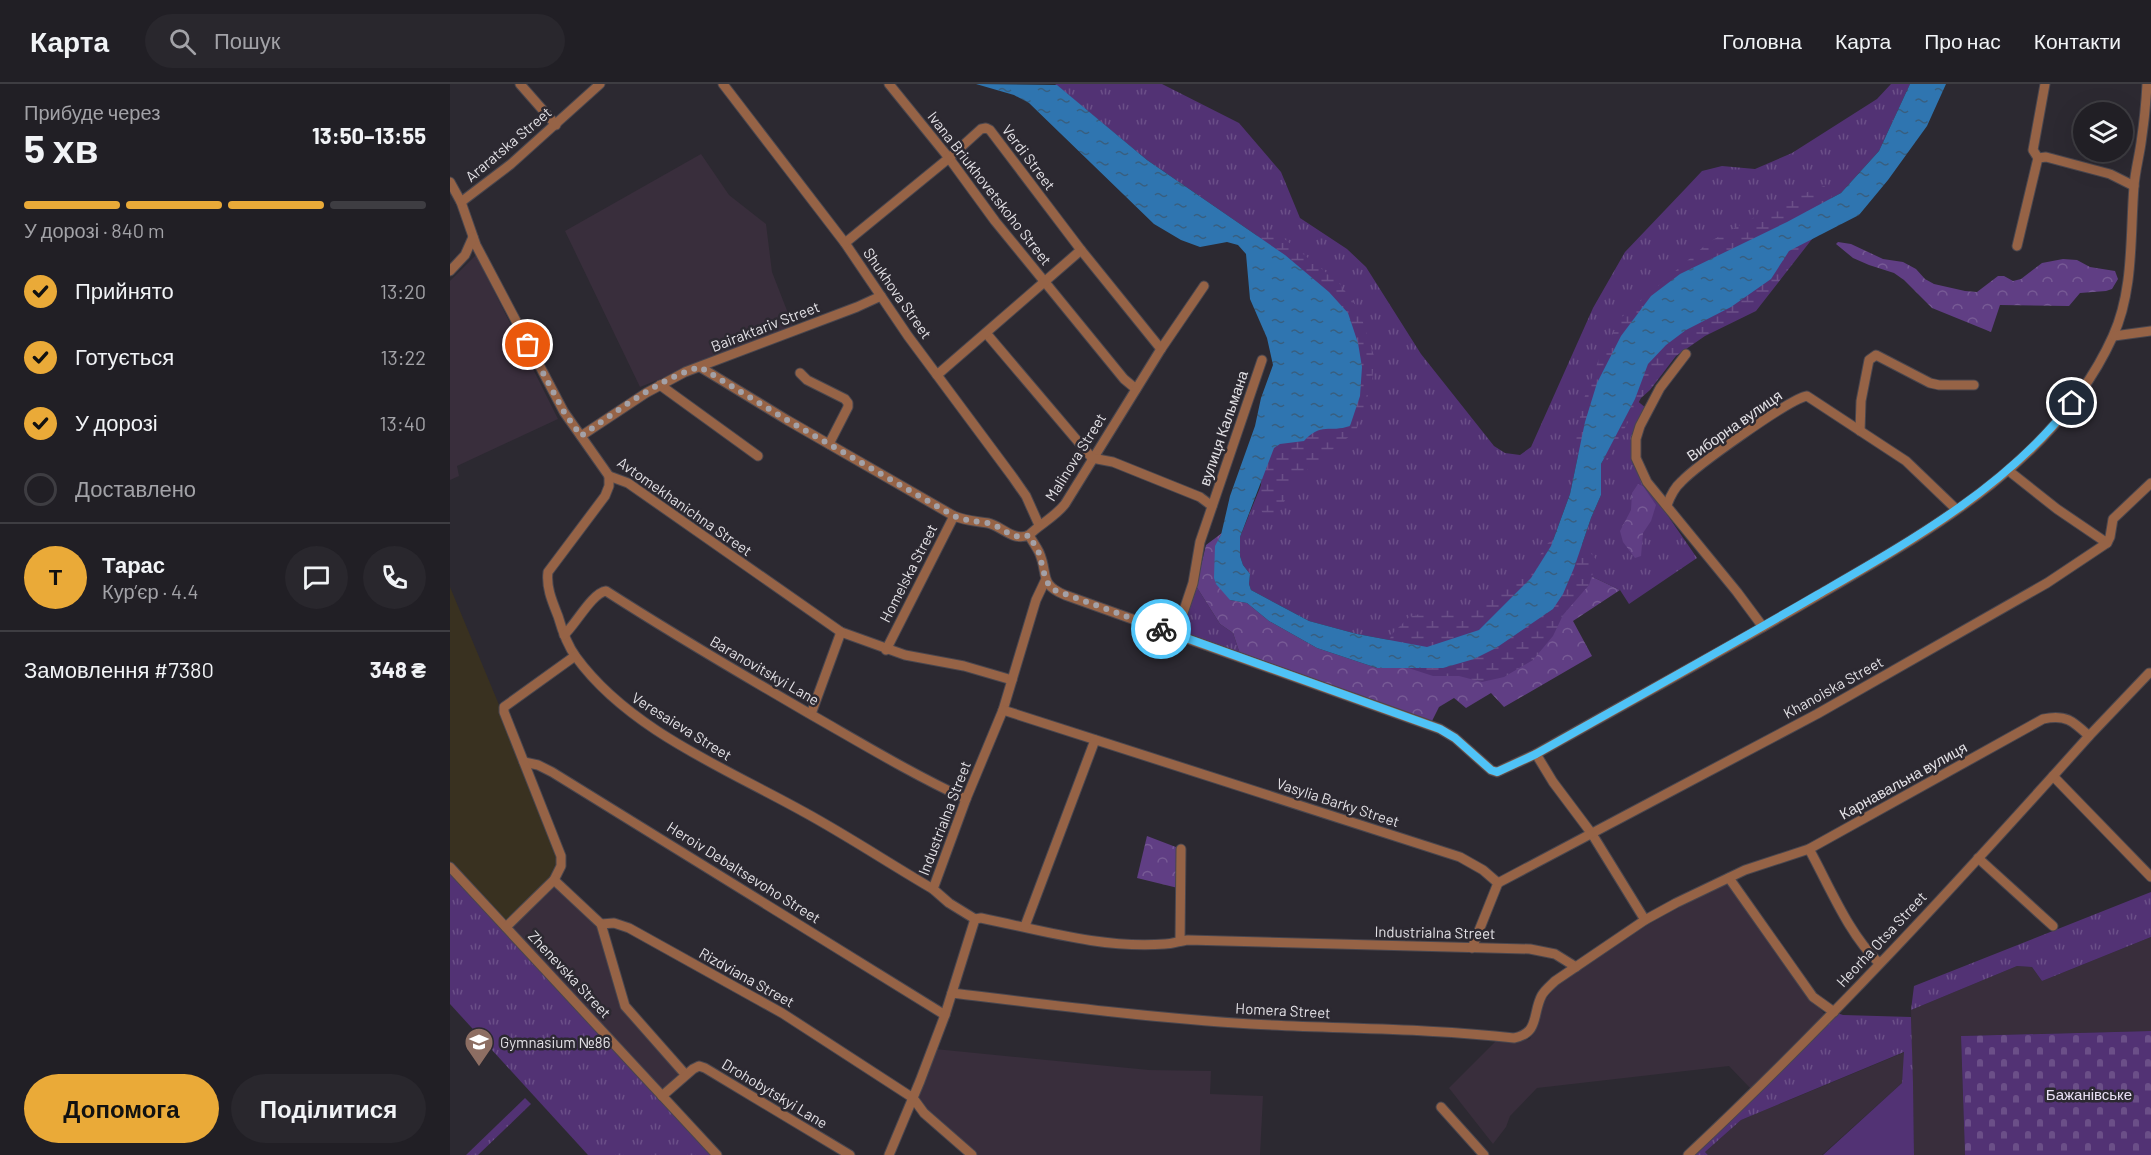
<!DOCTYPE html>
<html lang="uk">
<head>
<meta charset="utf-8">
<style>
  body { margin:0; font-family:Barlow,sans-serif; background:#29272d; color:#f1f3f6; height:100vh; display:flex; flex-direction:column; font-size:22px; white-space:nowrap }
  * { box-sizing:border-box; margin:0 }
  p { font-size:20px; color:#a2a2a7 }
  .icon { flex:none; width:33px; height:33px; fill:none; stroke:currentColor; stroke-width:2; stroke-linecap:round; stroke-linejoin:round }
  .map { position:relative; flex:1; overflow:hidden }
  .drawer { display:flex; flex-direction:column; background:#211f25; width:450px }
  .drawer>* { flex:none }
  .fabs { position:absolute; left:1623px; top:18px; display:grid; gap:12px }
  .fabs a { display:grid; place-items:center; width:60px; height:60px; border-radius:50%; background:#211f25; box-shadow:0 6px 24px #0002,0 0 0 2px #3e3d42; font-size:30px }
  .pin { position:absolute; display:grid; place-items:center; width:51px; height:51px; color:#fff; margin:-26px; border:3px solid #fff; border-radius:50%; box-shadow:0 2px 6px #0007 }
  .courier { position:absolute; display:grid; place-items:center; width:60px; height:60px; margin:-30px; border:4px solid #4fc3f7; border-radius:50%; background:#fff; color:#222; box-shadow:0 2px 8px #0007 }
  .headline em { font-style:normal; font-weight:700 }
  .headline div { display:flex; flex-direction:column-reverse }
  .headline { display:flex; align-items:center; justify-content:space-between; height:102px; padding:0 24px }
  h1 { font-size:39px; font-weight:700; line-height:45px }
  .bar { display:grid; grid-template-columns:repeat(4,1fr); gap:9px 6px; align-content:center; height:72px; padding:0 24px }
  .bar i { height:8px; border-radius:4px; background:#3e3d42 }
  .bar .selected { background:#eaaa38 }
  .bar p { grid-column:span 4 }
  .line { display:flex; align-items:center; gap:15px; padding:0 24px; border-top:2px solid #3e3d42 }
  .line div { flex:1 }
  .round { display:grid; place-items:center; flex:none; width:63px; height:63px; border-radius:32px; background:#29272d }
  ol { padding:0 24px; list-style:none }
  li { display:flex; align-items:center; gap:18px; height:66px }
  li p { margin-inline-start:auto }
  li .icon { padding:6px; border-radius:50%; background:#eaaa38; color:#111; stroke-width:4 }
  li:last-child { color:#a2a2a7 }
  li i { width:33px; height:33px; border:3px solid #3e3d42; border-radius:50% }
  .action { display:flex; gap:12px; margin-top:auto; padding:12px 24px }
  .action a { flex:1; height:69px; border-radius:36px; background:#eaaa38; color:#111; font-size:24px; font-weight:700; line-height:69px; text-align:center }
  .action a+a { background:#29272d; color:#f1f3f6 }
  header { display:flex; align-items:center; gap:36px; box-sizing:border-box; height:84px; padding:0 30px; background:#211f25; border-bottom:2px solid #3e3d42 }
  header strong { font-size:28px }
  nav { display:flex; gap:33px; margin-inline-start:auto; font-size:21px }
  .search { width:420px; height:54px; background:#29272d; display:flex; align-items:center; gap:15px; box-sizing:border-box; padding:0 21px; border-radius:33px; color:#a2a2a7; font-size:22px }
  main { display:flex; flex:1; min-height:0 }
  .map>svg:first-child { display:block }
  .industrial { fill:#392e3c }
  .medical { fill:#393120 }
  .grass { fill:url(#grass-tufts) }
  .forest { fill:url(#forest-crowns) }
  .wetland { fill:url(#wetland-marsh) }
  .cemetery { fill:url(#cemetery-stones) }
  .garden { fill:#523274 }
  .water { fill:url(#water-ripples) }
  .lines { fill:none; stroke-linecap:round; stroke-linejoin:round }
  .minor-casing { stroke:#49464e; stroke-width:11 }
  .minor { stroke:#966346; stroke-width:9 }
  .done { stroke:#a3a1a7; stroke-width:6; stroke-dasharray:0 10.8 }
  .route { stroke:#4fc3f7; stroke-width:8 }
  .labels { text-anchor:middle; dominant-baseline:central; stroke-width:5; stroke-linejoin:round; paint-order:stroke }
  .street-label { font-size:15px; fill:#e3e1e6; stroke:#2c2931 }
  .poi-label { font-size:15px; fill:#e3e1e6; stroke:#2c2931; text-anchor:start }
  .park-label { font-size:15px; fill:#e9e0f5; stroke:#2c2931 }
</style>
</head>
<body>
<header>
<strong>Карта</strong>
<div class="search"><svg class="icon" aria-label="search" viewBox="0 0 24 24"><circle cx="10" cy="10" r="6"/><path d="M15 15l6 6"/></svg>Пошук</div>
<nav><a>Головна</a><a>Карта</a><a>Про нас</a><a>Контакти</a></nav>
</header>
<main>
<section class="drawer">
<div class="headline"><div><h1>5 хв</h1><p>Прибуде через</p></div><em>13:50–13:55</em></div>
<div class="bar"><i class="selected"></i><i class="selected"></i><i class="selected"></i><i></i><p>У дорозі · 840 m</p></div>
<ol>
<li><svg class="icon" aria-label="check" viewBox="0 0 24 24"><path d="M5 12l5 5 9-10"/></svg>Прийнято<p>13:20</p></li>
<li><svg class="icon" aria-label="check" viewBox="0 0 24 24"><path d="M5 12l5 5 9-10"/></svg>Готується<p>13:22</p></li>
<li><svg class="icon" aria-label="check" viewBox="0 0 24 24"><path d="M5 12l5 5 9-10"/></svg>У дорозі<p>13:40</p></li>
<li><i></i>Доставлено</li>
</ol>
<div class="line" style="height:108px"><b class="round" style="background:#eaaa38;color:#111">Т</b><div><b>Тарас</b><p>Кур’єр · 4.4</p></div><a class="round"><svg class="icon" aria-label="chat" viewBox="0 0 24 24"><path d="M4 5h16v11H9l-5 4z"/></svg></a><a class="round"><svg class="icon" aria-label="phone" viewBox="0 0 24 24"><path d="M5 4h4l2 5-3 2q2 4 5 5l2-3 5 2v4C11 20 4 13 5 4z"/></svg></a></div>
<div class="line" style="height:78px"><div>Замовлення #7380</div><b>348 ₴</b></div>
<div class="action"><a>Допомога</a><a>Поділитися</a></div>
</section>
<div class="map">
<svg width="1701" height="1071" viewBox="0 0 1701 1071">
  <defs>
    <pattern id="grass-tufts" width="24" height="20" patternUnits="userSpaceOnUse" patternTransform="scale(1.5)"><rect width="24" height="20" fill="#523274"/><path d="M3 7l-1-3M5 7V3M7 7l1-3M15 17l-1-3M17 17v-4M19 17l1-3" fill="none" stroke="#6b4f88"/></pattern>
    <pattern id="forest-crowns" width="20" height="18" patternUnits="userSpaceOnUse" patternTransform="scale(1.5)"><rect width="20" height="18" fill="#603e84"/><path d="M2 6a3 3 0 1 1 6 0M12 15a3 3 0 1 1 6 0" fill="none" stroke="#775a95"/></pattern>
    <pattern id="wetland-marsh" width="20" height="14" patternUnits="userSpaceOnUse" patternTransform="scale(1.5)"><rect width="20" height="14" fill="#523274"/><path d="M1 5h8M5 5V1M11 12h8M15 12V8" fill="none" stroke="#6b4f88"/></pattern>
    <pattern id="cemetery-stones" width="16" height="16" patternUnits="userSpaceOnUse" patternTransform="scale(1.5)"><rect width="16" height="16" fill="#523274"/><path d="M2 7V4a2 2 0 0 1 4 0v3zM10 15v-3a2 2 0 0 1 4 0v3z" fill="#6b4f88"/></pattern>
    <pattern id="water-ripples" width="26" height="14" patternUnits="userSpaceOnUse" patternTransform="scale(1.5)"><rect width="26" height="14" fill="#2f75b0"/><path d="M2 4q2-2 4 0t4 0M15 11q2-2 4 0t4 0" fill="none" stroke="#385f80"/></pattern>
  </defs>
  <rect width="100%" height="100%" fill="#2c2931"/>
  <!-- industrial -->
  <g class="industrial">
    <path d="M251,70L279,111L316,140L322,188L343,242L190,303L115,147Z"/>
    <path d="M26,171L108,335L7,382L9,392L0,396V197Z"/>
    <path d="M104,796L151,840L175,922L235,990L212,1012L56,843Z"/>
    <path d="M1277,797L1375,931L1301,1005L1279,982L1087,1004L1060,1032L1056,1043L1043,1060L999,1004L1046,957L1060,959L1080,955L1094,918L1106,902L1199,840Z"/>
    <path d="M1701,853V947L1511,952L1515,1071H1464L1461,926L1567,882L1582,883L1592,897Z"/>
    <path d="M485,965L699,986L761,987L760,1010L813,1012L810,1071H522L463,1014Z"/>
    <path d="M1455,968L1452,999L1372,1071H1258L1255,1068L1291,1036Z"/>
  </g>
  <!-- medical -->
  <path class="medical" d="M0,503L79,693L105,769L107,779L104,796L56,843L0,783Z"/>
  <!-- grass -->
  <g class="grass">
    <path d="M605,0H712L789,39L831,88L850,134L897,165L916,183L971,270L1044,362L1055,369L1070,371L1081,363L1143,224L1175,168L1236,104L1252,87L1272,82L1305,85L1342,69L1427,15L1441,0H1460L1429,67L1391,109L1337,138L1135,338L1120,410L1101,462L1081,494L977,563L907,550L859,537L801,506L799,500L800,490L793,481L790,472V453L816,389L835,171L697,76Z"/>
    <path d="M1185,315L1196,324L1182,363L1187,387L1247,474L1179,520L1170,506L1124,484L1141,434L1151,411V380Z"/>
    <path d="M746,502L770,540L783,549L790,570L736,549L733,542Z"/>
    <path d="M0,783L267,1071H138L0,920Z"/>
    <path d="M1701,808V853L1592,897L1582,883L1567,882L1461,926L1464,902Z"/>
    <path d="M1384,928L1393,931L1461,933L1463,999H1452L1454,968L1291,1036L1255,1068L1258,1071H1238Z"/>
    <path d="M75,1014L81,1020L28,1071H16Z"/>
  </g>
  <!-- forest -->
  <g class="forest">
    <path d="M1388,158L1401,160L1433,175L1453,178L1466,185L1475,195L1484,200L1515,207L1527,208L1548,192H1554L1563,197L1571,195L1592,179L1613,175L1627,176L1640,183L1665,187L1668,195L1662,205L1656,207L1630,209L1619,222L1550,221L1541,248L1482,224L1454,196L1444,189L1419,181L1403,174L1386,160Z"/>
    <path d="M1188,400L1193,402L1206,421L1201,437L1193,449L1191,472L1185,474L1173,458L1170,447L1181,426L1182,409Z"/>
    <path d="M772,449L780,516L797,519L819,537L867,564L927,584H956L1124,484L1170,506L1123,537L1142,572L1054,623L1041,609L1016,624L1004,614L989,623L980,641L790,570L783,549L770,540L746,502L756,461Z"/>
    <path d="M697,752L731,765L732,805L687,794Z"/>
  </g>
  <!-- wetland -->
  <g class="wetland">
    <path d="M1374,102L1382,108L1380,132L1306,227L1255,252L1226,272L1200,306L1191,314L1157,377L1139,378L1124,366L1133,317L1149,275L1173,232L1259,158L1336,116Z"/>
    <path d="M817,146L827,149L889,199L909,226L924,272L922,299L906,347L848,393L834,418L822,431H814L809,423L812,389L839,332L808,158L807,148Z"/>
    <path d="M1114,450C1129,455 1138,464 1147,477L1139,501L1113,531L1103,552L1083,576L1054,593L1032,598L1009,592H983L940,578L932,569L943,549L959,533L984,526L1012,527L1037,516L1079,488L1098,459Z"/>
  </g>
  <!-- cemetery -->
  <path class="cemetery" d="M1701,947V1071H1515L1511,952Z"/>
  <!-- garden -->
  <path class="garden" d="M1452,999H1463L1464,1071H1373Z"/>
  <!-- water -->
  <path class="water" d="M526,0L607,1L697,76L835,171L879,208L898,229L908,259L912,283L910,312L900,342C879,349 871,338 854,357L830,360L824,364L790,453V472L793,481L800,490L799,500L801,506L859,537L907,550L977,563L1029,546L1081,494L1101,462L1120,410L1135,338L1147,299L1171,252L1201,212L1230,190L1337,138L1391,109L1429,67L1460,0H1496L1477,42L1438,96L1409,131L1339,167L1321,195L1281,223L1236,246L1216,261L1198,280L1185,315L1151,380V411L1141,434L1124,484L1113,510L1103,525L1046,564L1024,575L993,584H927L867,564L819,537L797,519L780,516L766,500L764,494L765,462L771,451L780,412L805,342L811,314L823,281L817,254L800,215L796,170L788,161L777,158L750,163L731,156L704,140L579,19L564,11Z"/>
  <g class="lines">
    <!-- minor casing -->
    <g class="minor-casing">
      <g id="minor">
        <path d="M70,0L106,41"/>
        <path d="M273,0L395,159L458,252L562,392L576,412L589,441"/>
        <path d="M439,0L499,74L545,137L674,295L686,305"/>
        <path d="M1588,74L1596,73L1660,90L1684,102"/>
        <path d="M0,98L11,118L26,161L114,328L159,392L178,399L391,548L455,571L514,582L562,596"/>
        <path d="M11,118L61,80L150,0"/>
        <path d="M395,159L499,74L531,45L536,44L540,46L631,166L711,265"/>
        <path d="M1567,162L1588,74L1583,66L1595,0"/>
        <path d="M0,187L15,171L23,153"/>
        <path d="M754,202L711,265L615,420C605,433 590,440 579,451C582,457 586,462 589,468C599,490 588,500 615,511L990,645L1005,654L1041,686L1047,688L1086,670C1173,621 1261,573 1348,523C1466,454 1604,383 1663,252C1684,206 1680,152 1684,102C1685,88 1689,73 1691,59C1694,39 1696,20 1697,0"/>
        <path d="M536,249L642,374L663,378L750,413L762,422"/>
        <path d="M1664,252L1701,247"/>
        <path d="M1236,270L1210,304L1190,342L1186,355V374L1197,398L1287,508L1313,543"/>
        <path d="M250,283L337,336L504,432"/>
        <path d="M350,289L357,296L395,315L398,319V323L379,360"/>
        <path d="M487,291L631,166"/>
        <path d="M210,301L308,372"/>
        <path d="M1410,347L1411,317L1419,276L1426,271L1480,299L1489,301H1524"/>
        <path d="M131,352L196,309L235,288L407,223L431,212"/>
        <path d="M1559,387L1607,425L1657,459"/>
        <path d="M159,392V402L155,412L98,488C96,503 102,517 108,532C112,546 117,561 126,573C179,646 277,685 354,728C398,752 440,780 483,805"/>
        <path d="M1217,421C1220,413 1224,404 1231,398C1246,382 1339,315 1357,312L1456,377L1506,425"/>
        <path d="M595,497L586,516L553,626L516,715L483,805L499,819L525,835L531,834C590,846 653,865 715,860C722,860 730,857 738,856L1080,865L1105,870L1126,883"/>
        <path d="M726,550L743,499L750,458L812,276"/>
        <path d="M114,551C126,540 142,509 156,507C223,550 291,590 360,630C411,659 462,690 516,715"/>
        <path d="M436,566L504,432C516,437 526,437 538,439C552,442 563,458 579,451"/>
        <path d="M553,626L1010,773L1033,786L1048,799L1022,864"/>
        <path d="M361,630L391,548"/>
        <path d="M1086,670L1103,698L1142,750L1195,836"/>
        <path d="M74,678L88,681L102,688L495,931"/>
        <path d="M1603,692L1701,793"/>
        <path d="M1359,765C1380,803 1398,849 1429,879"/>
        <path d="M1528,774L1603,842"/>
        <path d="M0,783L267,1071"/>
        <path d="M1279,794L1363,913L1384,928"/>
        <path d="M104,796L111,782V772L54,628V623L125,572"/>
        <path d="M1048,799L1367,630L1597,499L1657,459L1660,453L1663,435L1701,399"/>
        <path d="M151,840L175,922L235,990"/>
        <path d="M575,842L645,656"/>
        <path d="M56,843L104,796L151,840L164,839L179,844L332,929L463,1014L474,1029L522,1071"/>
        <path d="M730,857L731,765"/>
        <path d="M502,909C601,921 701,934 801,940C888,945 976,944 1064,954C1090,949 1082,929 1092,911C1095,906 1101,901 1105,897L1195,836L1226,819L1295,786L1359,765L1593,635C1616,630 1623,637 1639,652L1699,589H1701"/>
        <path d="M212,1012L243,985L249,982L255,984L400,1071"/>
        <path d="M991,1023L1034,1071"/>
        <path d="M439,1071L470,997L495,931L525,835"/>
        <path d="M1238,1071C1379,939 1510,796 1639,652"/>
      </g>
    </g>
    <!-- minor -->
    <use href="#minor" class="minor"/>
  </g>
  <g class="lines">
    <!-- done -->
    <path class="done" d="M78,261L114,328L131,352C168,327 206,296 250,283L337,336L504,432C516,437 526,437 538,439C552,442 563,458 579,451L589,469L596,497L604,506L711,545"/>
    <!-- route -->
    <path class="route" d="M711,545L990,645L1005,654L1041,686L1047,688L1086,670C1180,617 1274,565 1367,511C1459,458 1556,404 1622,319"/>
  </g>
  <!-- icons -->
  <defs>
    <g id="school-pin" transform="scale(1.5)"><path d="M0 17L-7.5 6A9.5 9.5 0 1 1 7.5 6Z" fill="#8d6e63" stroke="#2c2931"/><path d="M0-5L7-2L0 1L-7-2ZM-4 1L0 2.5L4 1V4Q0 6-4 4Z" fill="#fff"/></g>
  </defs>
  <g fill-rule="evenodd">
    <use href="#school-pin" x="29" y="958"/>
  </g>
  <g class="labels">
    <!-- street labels -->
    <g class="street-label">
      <text transform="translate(58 60) rotate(-40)">Araratska Street</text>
      <text transform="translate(579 73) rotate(53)">Verdi Street</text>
      <text transform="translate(540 104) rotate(52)">Ivana Briukhovetskoho Street</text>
      <text transform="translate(448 209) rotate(55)">Shukhova Street</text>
      <text transform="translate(315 242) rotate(-21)">Bairaktariv Street</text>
      <text transform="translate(1284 341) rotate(-35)">Виборна вулиця</text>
      <text transform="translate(773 344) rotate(-71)">вулиця Кальмана</text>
      <text transform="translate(625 373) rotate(-58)">Malinova Street</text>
      <text transform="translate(235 422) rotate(35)">Avtomekhanichna Street</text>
      <text transform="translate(458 489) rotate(-63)">Homelska Street</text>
      <text transform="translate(315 586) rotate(30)">Baranovitskyi Lane</text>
      <text transform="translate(1383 603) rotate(-29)">Khanoiska Street</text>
      <text transform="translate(232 642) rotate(32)">Veresaieva Street</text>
      <text transform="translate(1453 696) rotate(-29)">Карнавальна вулиця</text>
      <text transform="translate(888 718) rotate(18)">Vasylia Barky Street</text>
      <text transform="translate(494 734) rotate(-69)">Industrialna Street</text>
      <text transform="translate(294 788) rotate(32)">Heroiv Debaltsevoho Street</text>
      <text transform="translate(985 848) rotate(1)">Industrialna Street</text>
      <text transform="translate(1431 855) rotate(-47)">Heorha Otsa Street</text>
      <text transform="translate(120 890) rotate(47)">Zhenevska Street</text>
      <text transform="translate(297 893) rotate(29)">Rizdviana Street</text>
      <text transform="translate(833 926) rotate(3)">Homera Street</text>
      <text transform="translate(325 1009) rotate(31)">Drohobytskyi Lane</text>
    </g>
    <!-- poi labels -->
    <g class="poi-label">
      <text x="50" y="958">Gymnasium №86</text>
    </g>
    <!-- park labels -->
    <g class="park-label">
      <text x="1639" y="1010">Бажанівське</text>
    </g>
  </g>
</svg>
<div class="fabs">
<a><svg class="icon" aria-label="layers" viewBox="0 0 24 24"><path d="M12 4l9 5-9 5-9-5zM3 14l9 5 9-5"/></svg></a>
</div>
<div class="pin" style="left:78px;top:261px;background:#ea580c"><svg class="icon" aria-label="bag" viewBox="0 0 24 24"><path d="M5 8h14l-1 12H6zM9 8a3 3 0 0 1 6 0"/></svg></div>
<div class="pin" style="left:1622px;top:319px;background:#1f2937"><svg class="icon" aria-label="home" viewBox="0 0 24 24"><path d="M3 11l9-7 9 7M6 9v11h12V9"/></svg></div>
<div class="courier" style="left:711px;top:545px"><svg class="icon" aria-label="bike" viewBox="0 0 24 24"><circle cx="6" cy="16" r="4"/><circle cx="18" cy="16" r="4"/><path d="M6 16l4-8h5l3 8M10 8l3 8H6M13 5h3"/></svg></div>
</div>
</main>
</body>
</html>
